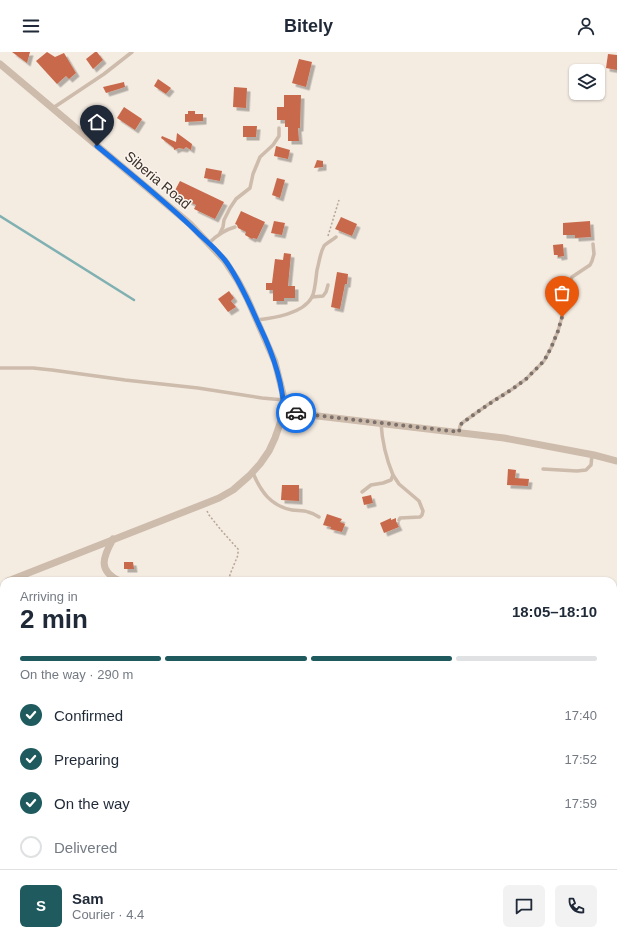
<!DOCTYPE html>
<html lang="en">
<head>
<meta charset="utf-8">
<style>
  body { margin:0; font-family:Arial,sans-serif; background:#f2f2f3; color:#1f2937; height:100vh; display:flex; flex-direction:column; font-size:15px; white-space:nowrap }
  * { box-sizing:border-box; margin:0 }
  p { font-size:13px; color:#747a83 }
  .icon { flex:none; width:22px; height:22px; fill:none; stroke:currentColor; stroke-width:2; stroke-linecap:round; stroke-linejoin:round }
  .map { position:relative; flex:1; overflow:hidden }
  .drawer { position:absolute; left:0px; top:525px; width:617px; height:372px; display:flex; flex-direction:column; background:#fff; border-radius:12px 12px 0 0; box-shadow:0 1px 3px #0004 }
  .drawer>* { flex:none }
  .fabs { position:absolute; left:569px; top:12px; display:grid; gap:8px }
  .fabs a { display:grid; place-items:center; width:36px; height:36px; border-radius:6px; background:#fff; box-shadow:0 1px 3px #0004; font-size:20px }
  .pin { position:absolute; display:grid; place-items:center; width:34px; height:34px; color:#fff; margin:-41px -17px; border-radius:50% 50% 50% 0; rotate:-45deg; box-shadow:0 0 4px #0007 }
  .pin .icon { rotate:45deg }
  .courier { position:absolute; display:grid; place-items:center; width:40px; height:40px; margin:-20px; border:3px solid #1a73e8; border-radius:50%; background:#fff; color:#222; box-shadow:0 1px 5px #0007 }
  .head em { font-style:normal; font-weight:700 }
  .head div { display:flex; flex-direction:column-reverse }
  .head { display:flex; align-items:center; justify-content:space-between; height:68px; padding:0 20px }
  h1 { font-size:26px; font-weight:700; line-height:30px }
  .bar { display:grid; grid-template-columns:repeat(4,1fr); gap:6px 4px; align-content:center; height:48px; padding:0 20px }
  .bar i { height:5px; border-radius:3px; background:#e0e1e3 }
  .bar .on { background:#1f5a5e }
  .bar p { grid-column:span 4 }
  .line { display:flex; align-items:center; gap:10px; padding:0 20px; border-top:1px solid #e0e1e3 }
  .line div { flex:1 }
  .round { display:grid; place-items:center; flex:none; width:42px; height:42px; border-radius:6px; background:#f2f2f3 }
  ol { padding:0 20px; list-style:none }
  li { display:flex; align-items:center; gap:12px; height:44px }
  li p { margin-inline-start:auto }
  li .icon { padding:4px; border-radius:50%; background:#1f5a5e; color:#fff; stroke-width:4 }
  li:last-child { color:#747a83 }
  li i { width:22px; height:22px; border:2px solid #e0e1e3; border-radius:50% }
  header { display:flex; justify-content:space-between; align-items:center; height:52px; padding:0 20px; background:#fff; font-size:18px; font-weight:700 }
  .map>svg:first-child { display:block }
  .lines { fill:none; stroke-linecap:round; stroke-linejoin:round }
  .stream { stroke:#7fb0b2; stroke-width:2.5 }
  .building { fill:#c8694b; filter:url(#shadow) }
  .path { stroke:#b9a596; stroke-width:1.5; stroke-dasharray:2 2; stroke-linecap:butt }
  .lane { stroke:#cdbbac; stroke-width:3.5 }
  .street { stroke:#cdbbac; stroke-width:7 }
  .done { stroke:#7c716b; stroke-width:4; stroke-dasharray:0 7.2 }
  .route { stroke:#1a73e8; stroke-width:5 }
  .labels { text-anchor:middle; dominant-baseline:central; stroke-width:3; stroke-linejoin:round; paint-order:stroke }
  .street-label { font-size:14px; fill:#3b302b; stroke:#fbf5ee }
</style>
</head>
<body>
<header><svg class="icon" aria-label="menu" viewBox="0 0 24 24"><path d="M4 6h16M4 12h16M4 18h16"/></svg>Bitely<svg class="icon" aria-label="person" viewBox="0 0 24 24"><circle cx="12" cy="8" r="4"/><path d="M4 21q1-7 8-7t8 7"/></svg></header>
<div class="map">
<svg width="617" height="897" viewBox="0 0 617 897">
  <defs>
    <filter id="shadow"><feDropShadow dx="3.5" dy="3.5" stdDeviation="0" flood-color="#0004"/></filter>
  </defs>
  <rect width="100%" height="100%" fill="#f4ebe1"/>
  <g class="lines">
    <!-- stream -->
    <path class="stream" d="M0,164L134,248"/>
  </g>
  <!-- building -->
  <g class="building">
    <path d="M12,0H30L27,11Z"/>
    <path d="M47,0L55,5L64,1L76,21L69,27L66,24L57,32L36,9Z"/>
    <path d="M95,0H97L103,8L93,17L86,7Z"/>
    <path d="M608,2L617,3V18L606,16Z"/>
    <path d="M299,7L312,10L306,35L292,31Z"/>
    <path d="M158,27L171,36L166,42L154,34Z"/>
    <path d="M124,30L125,35L106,41L103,35Z"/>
    <path d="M234,35L247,36L246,56L233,55Z"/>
    <path d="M284,43H301L300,76H298L299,89H288V75H285V68H277V55H284Z"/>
    <path d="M124,55L142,67L135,78L117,66Z"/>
    <path d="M188,59H195V62H203V69L185,70V62H188Z"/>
    <path d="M243,74H257L256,85H243Z"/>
    <path d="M177,81L192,92L191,98L186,95L184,97L179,96L174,98V96L161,86L162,84L176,90Z"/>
    <path d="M276,94L290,98L288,107L274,104Z"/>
    <path d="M317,108L323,109V115L314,116Z"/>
    <path d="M206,116L222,119L220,129L204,126Z"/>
    <path d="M277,126L285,128L280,146L272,143Z"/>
    <path d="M180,129L224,150L215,167L194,157L196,153L173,142Z"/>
    <path d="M241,159L265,170L257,187L253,186L252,187L245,183L246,180L238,176L237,173L235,172Z"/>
    <path d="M341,165L357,172L352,184L335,177Z"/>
    <path d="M274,169L285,171L282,183L271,181Z"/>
    <path d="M590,169L591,185L575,186V183H563V171Z"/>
    <path d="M563,192L564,204L558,205V203H554L553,193Z"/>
    <path d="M284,201L291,202L288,234H295V246H284V249H273V238H266V231H272L275,207L283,208Z"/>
    <path d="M337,220L348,222L347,232H345L340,257L331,255Z"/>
    <path d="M229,239L234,246L231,249L236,255L228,260L218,247Z"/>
    <path d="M508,417L516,418L515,426L529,427L528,434L507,433Z"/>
    <path d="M282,433H299V449L281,448Z"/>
    <path d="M371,443L373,451L364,453L362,445Z"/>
    <path d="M327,462L342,467L340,470L345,472L342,480L330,477L331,475L323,473Z"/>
    <path d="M391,466V468L396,466V469L399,475L384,481L380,471Z"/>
    <path d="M124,510H133L134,517H124Z"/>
  </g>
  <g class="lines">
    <!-- path -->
    <g class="path">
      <path d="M328,184L339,148"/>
      <path d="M207,459L209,463L221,478L238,497V503L231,520L228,529"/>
    </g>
    <!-- lane -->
    <g class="lane">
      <path d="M53,56L104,22L132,0"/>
      <path d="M220,181L223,175L224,168L230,156L236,147L250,136L253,122L260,105L273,93L279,84V76"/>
      <path d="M209,191C217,183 224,178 235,175"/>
      <path d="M312,245L323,244L326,240L328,233"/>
      <path d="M257,268C273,266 303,262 312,245C315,240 316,225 317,218C319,211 320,201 324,194C326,191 333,188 336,185"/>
      <path d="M0,316H33L52,318L125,328L198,336L262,346L284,348"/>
      <path d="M459,380L460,374L462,371L493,349L511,338L526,327L544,309L551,296L558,279L562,265L566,238L572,225L590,213L592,209L594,202L593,192"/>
      <path d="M543,417L577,419L586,418L591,413L592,403"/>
      <path d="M253,421C261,440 271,454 292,458C297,459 303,458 308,460C312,461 316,463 319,465"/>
      <path d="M393,423L399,432L419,449L423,459L422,463L420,465L400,466L399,468"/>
      <path d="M362,440L371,433L383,431L391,428L393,423C386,406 382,389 381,371"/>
    </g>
    <!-- street -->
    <g class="street">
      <path d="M0,12L190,172L225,209L238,229L247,246L275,310L283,342L284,360L275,386L269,399L260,412L249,424L233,438L219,446L204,452L8,529"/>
      <path d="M284,360L504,386L594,403L617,409"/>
      <path d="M113,487C103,505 97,519 120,529"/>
      <path d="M298,897L299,893"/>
    </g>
  </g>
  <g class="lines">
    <!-- done -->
    <path class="done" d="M296,361L459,380L460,374L462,371L486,354L511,338L526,327L544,309L551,296L558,279L562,265"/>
    <!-- route -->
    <path class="route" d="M97,94C132,123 169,152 201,184C210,192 220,201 227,211C241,231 250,253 260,275C273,302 283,330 284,360L296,361"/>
  </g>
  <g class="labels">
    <!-- street labels -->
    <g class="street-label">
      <text transform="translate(158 128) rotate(40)">Siberia Road</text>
    </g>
  </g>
</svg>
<div class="fabs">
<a><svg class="icon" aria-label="layers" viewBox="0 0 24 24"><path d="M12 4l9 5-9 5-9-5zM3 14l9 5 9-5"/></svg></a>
</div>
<div class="pin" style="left:562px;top:265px;background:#ea580c"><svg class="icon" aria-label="bag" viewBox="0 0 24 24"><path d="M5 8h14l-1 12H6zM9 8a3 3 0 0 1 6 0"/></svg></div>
<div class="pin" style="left:97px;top:94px;background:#1f2937"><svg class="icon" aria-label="home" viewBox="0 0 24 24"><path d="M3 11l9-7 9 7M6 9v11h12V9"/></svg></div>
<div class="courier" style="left:296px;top:361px"><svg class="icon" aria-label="car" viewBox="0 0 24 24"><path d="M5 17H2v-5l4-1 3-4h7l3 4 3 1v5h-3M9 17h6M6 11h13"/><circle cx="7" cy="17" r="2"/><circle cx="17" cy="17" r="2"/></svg></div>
<section class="drawer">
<div class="head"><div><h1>2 min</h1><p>Arriving in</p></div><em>18:05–18:10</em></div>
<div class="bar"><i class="on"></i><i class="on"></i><i class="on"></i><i></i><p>On the way · 290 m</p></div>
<ol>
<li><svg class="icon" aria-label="check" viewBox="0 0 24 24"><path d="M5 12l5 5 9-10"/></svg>Confirmed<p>17:40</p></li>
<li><svg class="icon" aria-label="check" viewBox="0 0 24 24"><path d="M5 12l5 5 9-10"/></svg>Preparing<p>17:52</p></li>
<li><svg class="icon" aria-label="check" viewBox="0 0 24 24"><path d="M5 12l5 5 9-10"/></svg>On the way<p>17:59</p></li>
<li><i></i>Delivered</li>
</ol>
<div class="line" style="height:72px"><b class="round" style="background:#1f5a5e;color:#fff">S</b><div><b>Sam</b><p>Courier · 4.4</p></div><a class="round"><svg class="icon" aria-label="chat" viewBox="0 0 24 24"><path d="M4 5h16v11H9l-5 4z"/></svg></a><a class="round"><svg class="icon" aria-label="phone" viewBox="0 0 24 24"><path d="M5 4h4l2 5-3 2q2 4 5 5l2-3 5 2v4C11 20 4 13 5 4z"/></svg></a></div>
</section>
</div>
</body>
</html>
